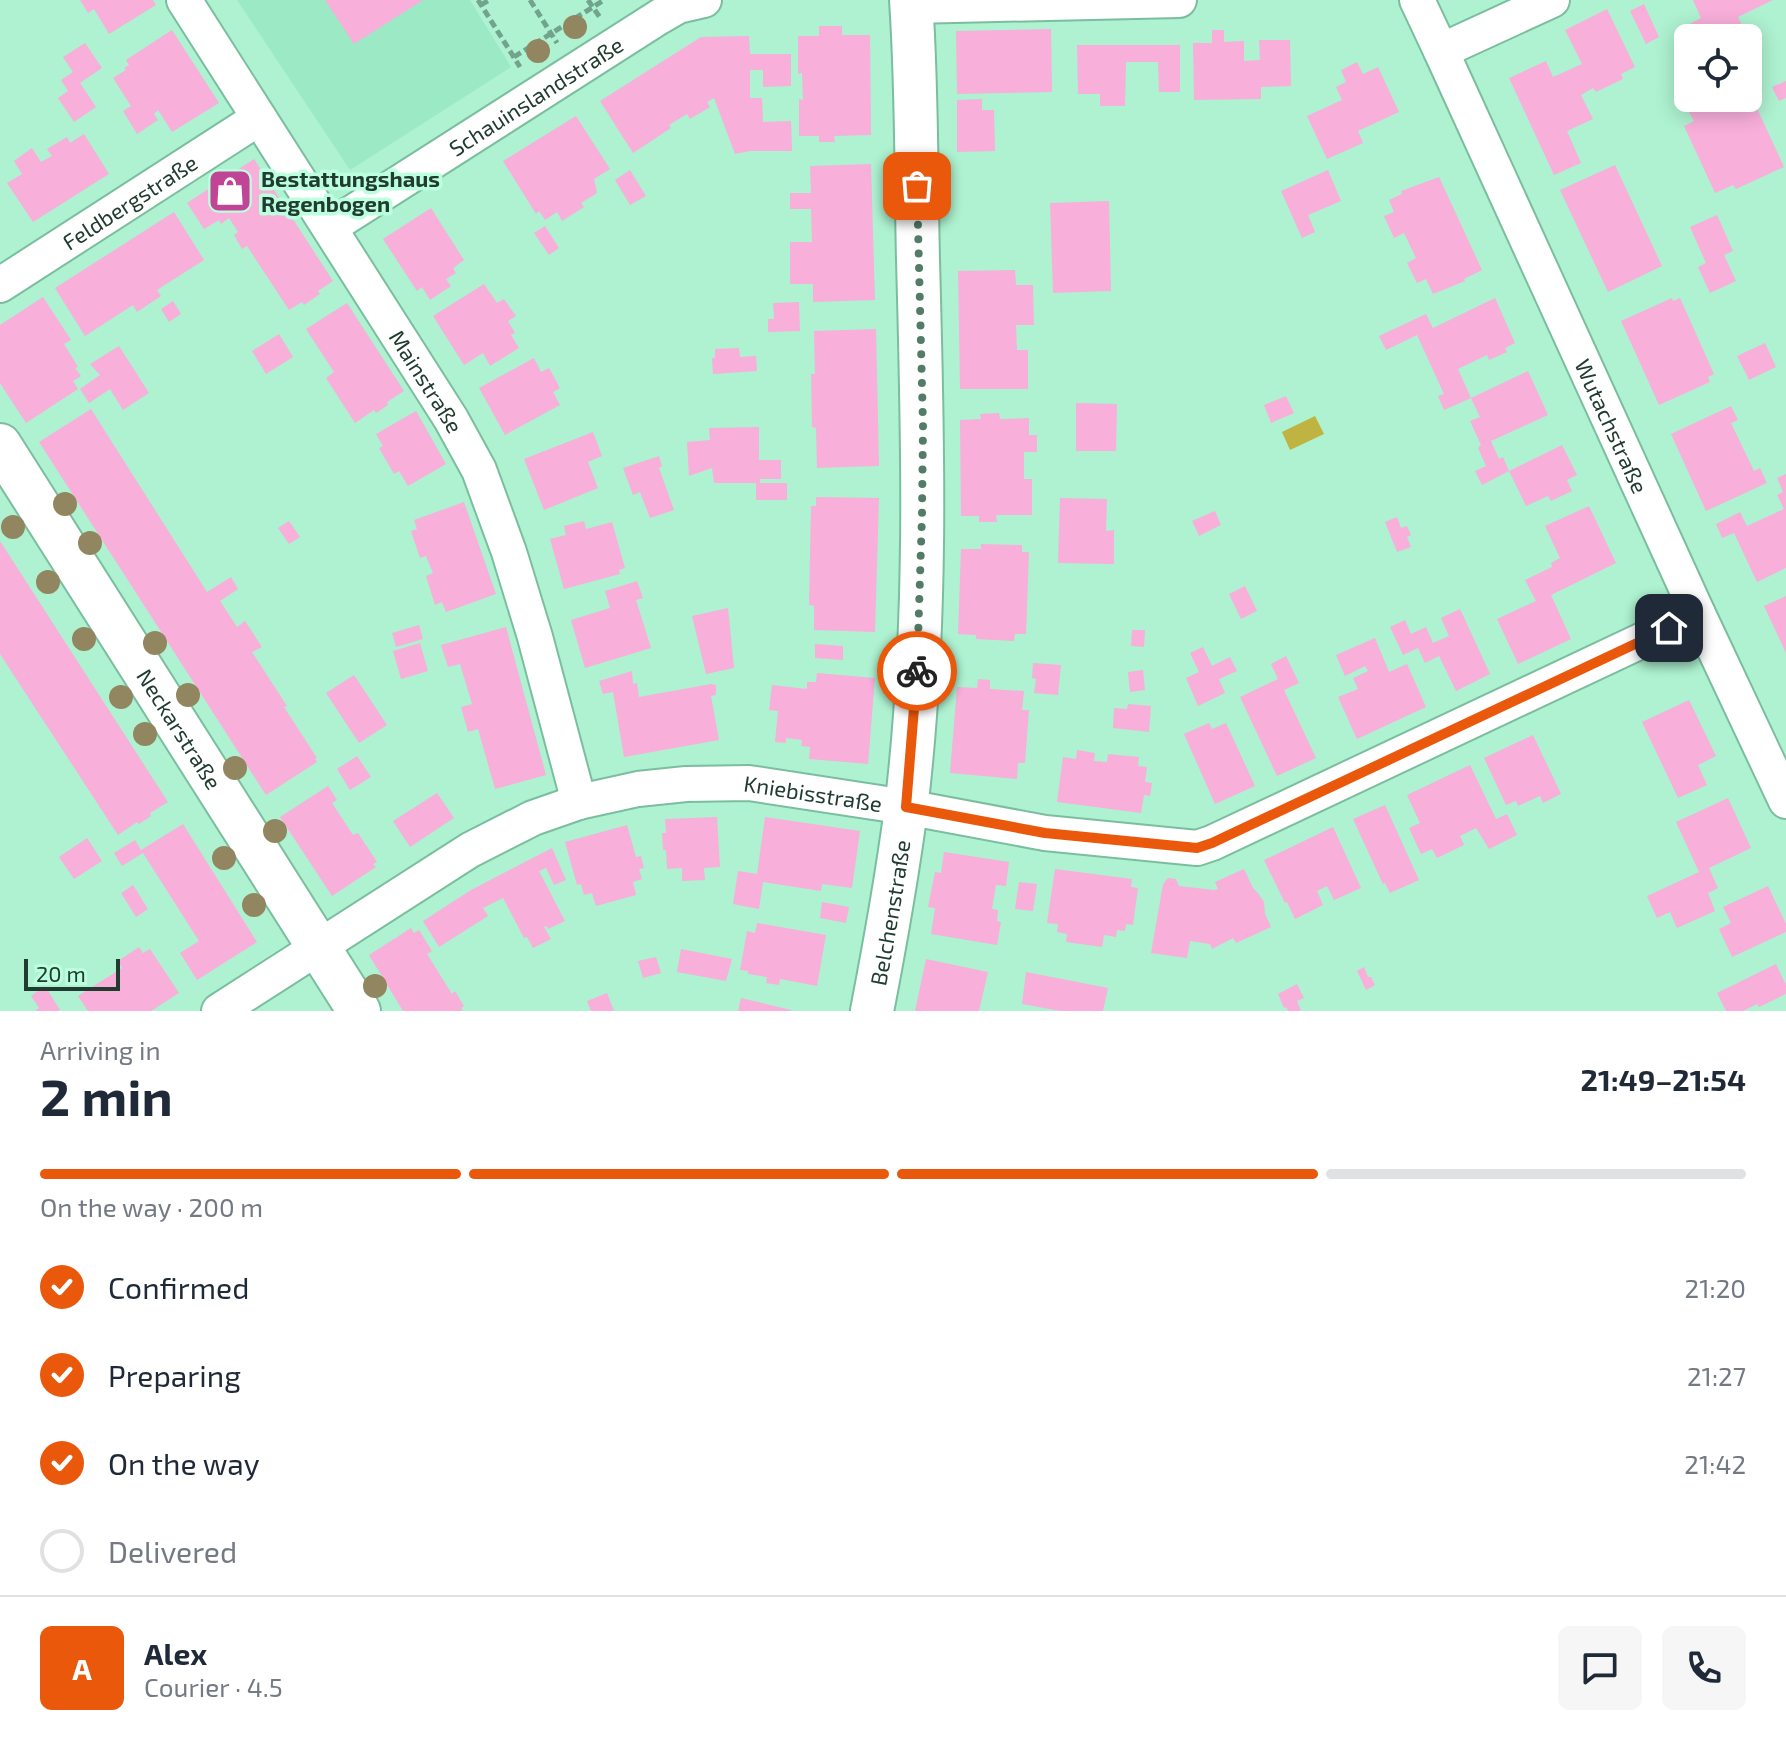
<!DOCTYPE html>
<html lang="en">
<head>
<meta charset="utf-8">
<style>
  body { margin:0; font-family:"Exo 2",sans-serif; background:#f6f6f7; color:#1f2937; height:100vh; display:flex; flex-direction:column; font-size:30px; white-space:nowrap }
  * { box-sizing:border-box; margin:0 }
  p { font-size:26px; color:#747a83 }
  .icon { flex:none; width:44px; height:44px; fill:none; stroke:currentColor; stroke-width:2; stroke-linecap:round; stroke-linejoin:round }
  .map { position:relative; height:1011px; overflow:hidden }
  .side { display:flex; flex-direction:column; background:#fff; flex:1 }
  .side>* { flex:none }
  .fabs { position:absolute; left:1674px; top:24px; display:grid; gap:16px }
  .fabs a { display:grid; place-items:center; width:88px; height:88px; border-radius:12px; background:#fff; box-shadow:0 4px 20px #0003; font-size:40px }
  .scale { position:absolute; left:24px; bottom:20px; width:96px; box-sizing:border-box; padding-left:8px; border:4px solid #203b2f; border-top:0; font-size:22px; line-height:28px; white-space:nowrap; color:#203b2f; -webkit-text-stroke:6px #bbffde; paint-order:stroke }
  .pin { position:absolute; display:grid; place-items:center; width:68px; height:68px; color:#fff; margin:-34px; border-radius:16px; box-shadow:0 4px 12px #0006 }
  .courier { position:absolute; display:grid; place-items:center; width:80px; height:80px; margin:-40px; border:6px solid #ea580c; border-radius:50%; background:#fff; color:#222; box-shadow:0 2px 10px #0007 }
  .head em { font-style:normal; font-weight:700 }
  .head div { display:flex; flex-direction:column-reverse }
  .head { display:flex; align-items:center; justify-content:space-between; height:136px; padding:0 40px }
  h1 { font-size:52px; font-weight:700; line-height:60px }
  .bar { display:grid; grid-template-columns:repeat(4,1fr); gap:12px 8px; align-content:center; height:96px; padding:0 40px }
  .bar i { height:10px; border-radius:6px; background:#e0e1e3 }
  .bar .current { background:#ea580c }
  .bar p { grid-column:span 4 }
  .line { display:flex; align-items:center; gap:20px; padding:0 40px; border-top:2px solid #e0e1e3 }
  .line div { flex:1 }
  .round { display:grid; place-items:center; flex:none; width:84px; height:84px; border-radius:12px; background:#f6f6f7 }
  ol { padding:0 40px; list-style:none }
  li { display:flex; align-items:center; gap:24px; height:88px }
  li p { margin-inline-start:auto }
  li .icon { padding:8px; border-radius:50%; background:#ea580c; color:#fff; stroke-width:4 }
  li:last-child { color:#747a83 }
  li i { width:44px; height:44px; border:4px solid #e0e1e3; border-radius:50% }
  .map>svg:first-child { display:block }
  .built { fill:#9ce9c5 }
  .water { fill:#bfb442 }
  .building { fill:#f8afda }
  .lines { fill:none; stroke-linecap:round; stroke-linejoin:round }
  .minor-casing { stroke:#7bbe9f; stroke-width:38 }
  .tertiary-casing { stroke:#7bbe9f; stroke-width:46 }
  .path { stroke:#72a48c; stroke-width:5; stroke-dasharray:8 4; stroke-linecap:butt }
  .minor { stroke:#fff; stroke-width:34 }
  .tertiary { stroke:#fff; stroke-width:42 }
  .tree { fill:#91865f }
  .done { stroke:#527b68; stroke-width:8; stroke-dasharray:0 14.4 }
  .route { stroke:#ea580c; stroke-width:10 }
  .labels { text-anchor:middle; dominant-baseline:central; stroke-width:7; stroke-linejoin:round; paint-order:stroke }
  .street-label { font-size:22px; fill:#203b2f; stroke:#bbffde }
  .poi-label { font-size:22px; font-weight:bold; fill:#203b2f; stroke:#bbffde; text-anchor:start }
</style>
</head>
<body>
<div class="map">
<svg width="1786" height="1011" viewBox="0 0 1786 1011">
  <rect width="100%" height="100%" fill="#aef2d1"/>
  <!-- built -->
  <path class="built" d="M237,0H470L511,67L350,170Z"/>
  <!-- water -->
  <path class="water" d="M1315,416L1324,434L1290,450L1282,432Z"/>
  <!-- building -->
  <g class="building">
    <path d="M80,0H153L156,5L109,34L94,9L88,13Z"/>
    <path d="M325,0H423L354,44Z"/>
    <path d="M1693,0H1773L1738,17L1757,57L1748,61V38H1688V60L1675,32L1701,18Z"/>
    <path d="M1644,4L1659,37L1646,44L1630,11Z"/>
    <path d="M1607,9L1635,67L1621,74L1623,79L1596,92L1593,88L1581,95L1593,119L1567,131L1581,163L1554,175L1509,78L1546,61L1553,77L1582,64L1565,30Z"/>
    <path d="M819,26H842V35H870L871,135L834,136L835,142H819V136H799V99L803,100L802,73L798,74V36H819Z"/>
    <path d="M1051,29L1052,92L957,94L956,31Z"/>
    <path d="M172,30L219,103L172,132L158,110L154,114L158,120L137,134L123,111L131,106L113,78L126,70L124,68L129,65L126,60Z"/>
    <path d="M1212,30H1224V42L1244,41V61L1260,60L1259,40H1290L1291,86L1261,87V99L1194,100L1193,43H1212Z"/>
    <path d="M749,36L750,54H791V86L763,87V70H750V98H762L763,122L791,121L792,151H750L735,154L714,98L707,102L710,107L690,119L687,114L669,125L671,128L633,153L600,101L701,37Z"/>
    <path d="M85,43L102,68L80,83L96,107L74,122L58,98L68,91L61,80L73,72L63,57Z"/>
    <path d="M1077,45H1180V92H1159L1158,62H1126L1125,106H1100V94H1078Z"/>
    <path d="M1357,62L1363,74L1378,67L1399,112L1358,131L1363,143L1327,159L1307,116L1342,100L1336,87L1346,82L1341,70Z"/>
    <path d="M1786,81V98L1779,101L1772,87Z"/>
    <path d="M1748,89L1784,167L1736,189L1733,185L1715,193L1684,126L1694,121L1689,112L1709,103L1706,98H1748Z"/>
    <path d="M982,99V110H994L995,151L957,152V100Z"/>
    <path d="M576,116L610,169L594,179L597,193L581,203L584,207L562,221L557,212L545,220L539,211L536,214L503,161Z"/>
    <path d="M84,134L109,174L33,222L7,183L22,174L14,161L32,148L41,162L52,156L47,149L67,137L70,143Z"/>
    <path d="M254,159L333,281L318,291L320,294L304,305L302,302L289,310L247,246L242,249L234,235L238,232L229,218L221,224L219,220L204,229L187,203Z"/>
    <path d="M871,164L875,300L813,302V284H790V242H812L811,209H790V193H811L810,166Z"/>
    <path d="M1615,165L1662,266L1608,292L1560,190Z"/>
    <path d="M630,170L646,196L630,205L615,180Z"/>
    <path d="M1328,170L1341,201L1308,215L1315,232L1302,238L1281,191Z"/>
    <path d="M1439,177L1482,270L1464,279L1465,281L1433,294L1426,279L1417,283L1407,263L1416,258L1404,233L1394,238L1384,216L1394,212L1389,200L1402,194L1401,191Z"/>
    <path d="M1109,201L1111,291L1053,293L1050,203Z"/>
    <path d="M431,208L464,260L453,268L456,273L446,279L451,286L430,300L422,287L417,291L383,239Z"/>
    <path d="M174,212L204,260L157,290L161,296L137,312L133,305L85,336L55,288Z"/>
    <path d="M1717,215L1733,251L1724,255L1736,281L1710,293L1698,267L1706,263L1690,227Z"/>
    <path d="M545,226L559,248L549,255L534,233Z"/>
    <path d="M1015,270L1016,285H1033L1034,325H1016L1017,350H1028V389H960L958,271Z"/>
    <path d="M484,284L497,303L504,299L516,316L508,321L515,333L511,335L519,348L490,366L483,353L464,365L433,316Z"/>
    <path d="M43,297L71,340L64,344L78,367L75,368L81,376L73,381L78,389L26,423L0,383V325Z"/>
    <path d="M1495,298L1515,343L1505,348L1507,352L1489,360L1487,355L1458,369L1471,398L1444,410L1438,396L1444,394L1417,335L1386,350L1379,336L1426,314L1433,328Z"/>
    <path d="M1672,298L1673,301L1680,298L1714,374L1708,377L1710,382L1659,405L1621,321Z"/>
    <path d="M173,301L181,314L169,322L161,309Z"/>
    <path d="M799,302L800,331L768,332V319H774L773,303Z"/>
    <path d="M347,303L404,391L387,402L388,405L376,413L374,410L355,423L326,378L334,372L306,329Z"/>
    <path d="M876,329L879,466L817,468L816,428L812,427L811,374H815L814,331Z"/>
    <path d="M279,334L293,357L266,374L252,351Z"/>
    <path d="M1765,343L1776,367L1749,380L1737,356Z"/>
    <path d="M119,346L149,393L123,410L110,389L89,403L80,389L100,375L90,364Z"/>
    <path d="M739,348L740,357L756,356L757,371L713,374L712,358H715V349Z"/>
    <path d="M534,358L541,372L549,368L560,388L553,392L560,405L505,435L479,388Z"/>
    <path d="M1528,371L1548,415L1491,441L1499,459L1503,457L1509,471L1482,485L1475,471L1486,466L1478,448L1481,445L1470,421L1480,417L1471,398Z"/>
    <path d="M1286,396L1294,413L1271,423L1264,405Z"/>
    <path d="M1076,403L1117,404L1116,451H1076Z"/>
    <path d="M1731,406L1738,420L1731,423L1754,471L1760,468L1767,483L1706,511L1671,434Z"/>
    <path d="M91,409L207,592L231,577L238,589L220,601L237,627L245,621L262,647L252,652L287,706L284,707L317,758L315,759L317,762L266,795L39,442Z"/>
    <path d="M416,411L446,464L408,486L399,471L394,474L379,448L383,446L376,434Z"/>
    <path d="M999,413L1000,419L1029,418V435H1037V452H1024V479H1032V515H996L997,522H979V516H961L960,420L981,419L980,414Z"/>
    <path d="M759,427V460H781V479H760V483H787V500H756V483H714L712,468L689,476L687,442L710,440L709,428Z"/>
    <path d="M593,432L602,456L588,462L598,488L544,510L524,459Z"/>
    <path d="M1562,445L1577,475L1567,480L1572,491L1551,501L1548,496L1526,506L1509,471Z"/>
    <path d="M659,456L662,466L659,468L674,510L650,518L640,492L633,495L623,468Z"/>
    <path d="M1786,474V568L1757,582L1734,533L1722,538L1716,524L1740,512L1747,526L1784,509L1777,495L1783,492L1777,478Z"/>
    <path d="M816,497L879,498L875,632L814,630V606L809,605L811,506H816Z"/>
    <path d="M1060,498L1107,499L1106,531L1114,530V564L1058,563Z"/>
    <path d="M464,502L496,594L446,612L442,602L435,605L426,576L433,573L426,556L420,558L411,531L417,529L414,520Z"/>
    <path d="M1589,506L1616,563L1551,595L1571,639L1518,664L1497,619L1536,601L1525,580L1552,567L1551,563L1560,558L1545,526Z"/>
    <path d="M1215,511L1221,525L1199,536L1192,521Z"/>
    <path d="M1397,517L1401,528L1407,526L1411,535L1407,537L1411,547L1397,552L1385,522Z"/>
    <path d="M289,521L300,537L289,544L278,528Z"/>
    <path d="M584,521L586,529L612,522L625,568L619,570L620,574L564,589L550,539L566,535L564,526Z"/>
    <path d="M0,541L168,802L150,813L151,816L139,824L137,822L118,835L0,654Z"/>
    <path d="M981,544L1022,545V552H1029L1026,634H1015L1014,641L976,639V635L958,634L961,549H981Z"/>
    <path d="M637,581L643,598L636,600L651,648L585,668L571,620L610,608L605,591Z"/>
    <path d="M1245,586L1257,611L1241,619L1229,594Z"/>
    <path d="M1786,596V653L1764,606Z"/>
    <path d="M728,608L734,668L706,674L692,616Z"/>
    <path d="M1460,609L1490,674L1456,691L1439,656L1425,663L1418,648L1403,655L1390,627L1405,620L1411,634L1426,627L1433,643L1449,636L1441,618Z"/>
    <path d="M419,625L423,639L396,647L392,633Z"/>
    <path d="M506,627L546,775L495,789L478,729L468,732L461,707L472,704L460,664L448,667L441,645Z"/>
    <path d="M1132,630H1145L1144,647L1131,646Z"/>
    <path d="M1375,638L1389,672L1407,664L1426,707L1357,739L1338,697L1358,689L1353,678L1368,671L1365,666L1345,676L1336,655Z"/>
    <path d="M420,643L428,671L401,679L393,651Z"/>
    <path d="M815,644L843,646V660L815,658Z"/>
    <path d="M1203,647L1212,666L1230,657L1237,671L1219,679L1225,693L1198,706L1186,678L1199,672L1190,653Z"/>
    <path d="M1286,656L1299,683L1284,690L1316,758L1277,776L1240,697L1278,679L1271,664Z"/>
    <path d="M1033,663L1061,665L1058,695L1034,693L1036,679L1032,678Z"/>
    <path d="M1143,670L1145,690L1130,692L1128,672Z"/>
    <path d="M632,671L633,684L637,683L639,697L711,684L716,685V695L711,696L719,740L624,757L613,692L603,694L599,681Z"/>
    <path d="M817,673L875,678L868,764L809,759L810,747L801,746L802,740L786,738V743L775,742L778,711L769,710L772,685L807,689V682H816Z"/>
    <path d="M354,675L387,725L359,743L326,693Z"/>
    <path d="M978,679L990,680V689L1024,691L1022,710H1029L1025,763H1018L1017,779L950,773L957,687L977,688Z"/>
    <path d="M1689,700L1716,756L1698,765L1707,785L1678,798L1642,722Z"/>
    <path d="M1128,704L1151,706L1149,732L1113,728L1114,708L1127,709Z"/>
    <path d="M1209,723L1212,729L1226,723L1255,786L1215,804L1184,734Z"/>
    <path d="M1533,735L1561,794L1543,803L1540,796L1518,806L1516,801L1506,805L1484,758Z"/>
    <path d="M1077,750L1095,753L1094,761L1107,762L1108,754L1139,757L1138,766L1147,767L1145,782L1152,783L1150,796L1144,795L1141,813L1057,802L1063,757L1076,759Z"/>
    <path d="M357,756L371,777L350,790L337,769Z"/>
    <path d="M1470,765L1496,819L1507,814L1517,835L1489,849L1476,828L1460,836L1464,845L1437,858L1432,849L1421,854L1409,828L1420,823L1407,795Z"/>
    <path d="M328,786L337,800L332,803L353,835L358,833L377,862L373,864L376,867L332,896L280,817Z"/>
    <path d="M437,793L454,818L410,847L393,821Z"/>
    <path d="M1728,798L1751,848L1709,868L1718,888L1708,893L1715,911L1677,928L1670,912L1657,918L1647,896L1699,872L1676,822Z"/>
    <path d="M1385,805L1419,880L1390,893L1385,883L1383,884L1353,819Z"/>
    <path d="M717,817L720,867L704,868L705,880L682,881V868L667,869L666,850H663L662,833H666L665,819Z"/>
    <path d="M765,817L860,831L852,888L822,884L821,891L763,882L759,909L733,904L738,871L757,874Z"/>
    <path d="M183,824L257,942L197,980L180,953L199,941L143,853L122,866L114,853L135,840L141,850Z"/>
    <path d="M627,825L636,857L641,856L644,868L639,869L642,879L633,882L636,895L596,906L592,893L584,895L581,884L577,885L565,842Z"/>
    <path d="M1333,827L1361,888L1334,900L1327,886L1317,891L1323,905L1295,919L1287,902L1285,903L1264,860Z"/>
    <path d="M87,838L102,861L74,879L59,857Z"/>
    <path d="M552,848L566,880L554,885L546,868L539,871L565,921L548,929L547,926L544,927L551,939L533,948L527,937L524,938L503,898L483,908L488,916L439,947L423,921L471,890Z"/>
    <path d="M944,852L1009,862L1006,886L996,885L992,909L998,910L997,921L1001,922L997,945L931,934L935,908L928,907L935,872L941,873Z"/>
    <path d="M1055,869L1132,879L1131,887L1138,888L1133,925L1126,924L1125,931L1117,930L1116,937L1104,935L1102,947L1066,942L1067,934L1057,932L1058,924L1047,923Z"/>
    <path d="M1244,869L1253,888L1258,893L1264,902L1265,914L1271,927L1236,943L1233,938L1212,949L1210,944L1190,941L1187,958L1151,953L1163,884L1168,878L1176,879L1179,886L1214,890L1218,889L1215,882Z"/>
    <path d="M1019,882L1037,884L1033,911L1015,909Z"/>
    <path d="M133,885L148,909L136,917L121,893Z"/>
    <path d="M1768,886L1786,924V932L1732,957L1719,929L1731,923L1723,907Z"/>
    <path d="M822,902L849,907L846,923L820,918Z"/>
    <path d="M757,923L826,935L817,986L780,979L779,985L766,983L767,977L748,974V971L740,970L747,931L755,933Z"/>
    <path d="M411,928L414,933L419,930L432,951L427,954L452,994L455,991L464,1006L461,1008L463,1011H403L369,955Z"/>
    <path d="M139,947L143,953L150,949L179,993L151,1011H88L78,996L122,968L118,961Z"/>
    <path d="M681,949L732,959L726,981L677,972Z"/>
    <path d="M656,957L661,973L643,978L638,961Z"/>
    <path d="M926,959L988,972L979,1011H915Z"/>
    <path d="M1776,964L1786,985V994L1759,1007L1757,1004L1743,1011H1726L1717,993Z"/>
    <path d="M1364,967L1368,977H1371L1375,985L1366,990L1357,971Z"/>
    <path d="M1026,972L1108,988L1103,1011H1060L1022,1004Z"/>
    <path d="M1297,984L1304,998L1297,1001L1301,1011H1288L1286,1007L1284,1008L1278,994Z"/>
    <path d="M45,986L60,1010L58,1011H35L39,1008L31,996Z"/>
    <path d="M607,993L614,1011H591L587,1001Z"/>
    <path d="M741,998L791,1010V1011H738Z"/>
  </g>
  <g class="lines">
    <!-- minor casing -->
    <g class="minor-casing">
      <g id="minor">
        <path id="s1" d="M184,0L451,419L479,470L509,552L535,637L579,802"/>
        <path d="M1417,0L1441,51L1552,0"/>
        <path d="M912,6L1179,0"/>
        <path id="s2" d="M1441,51L1698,614L1786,801"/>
        <path id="s3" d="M330,227L659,17L678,6L704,0"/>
        <path id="s4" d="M0,285L259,118"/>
        <path id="s5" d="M219,1011L470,850L533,818L579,802L638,789L686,784L749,783L906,807L1045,833L1197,848L1212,843L1698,614"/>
      </g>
    </g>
    <!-- tertiary casing -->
    <g class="tertiary-casing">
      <g id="tertiary">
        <path id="s6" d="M0,445L359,1011"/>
        <path id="s7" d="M872,1011C885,944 897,877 906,809C928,627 923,442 918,260C916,173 917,86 911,0"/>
      </g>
    </g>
    <!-- path -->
    <g class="path">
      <path d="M478,0L520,67"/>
      <path d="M530,0L557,43"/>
      <path d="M588,0L601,19"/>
      <path d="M481,5L489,0"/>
      <path d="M514,57L604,0"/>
    </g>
    <!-- minor -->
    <use href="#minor" class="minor"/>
    <!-- tertiary -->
    <use href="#tertiary" class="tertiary"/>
  </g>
  <!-- trees -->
  <g class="tree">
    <circle cx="575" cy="27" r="12"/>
    <circle cx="538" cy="51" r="12"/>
    <circle cx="65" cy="504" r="12"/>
    <circle cx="13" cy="527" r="12"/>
    <circle cx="90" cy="543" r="12"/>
    <circle cx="48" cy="582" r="12"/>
    <circle cx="84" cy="639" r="12"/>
    <circle cx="155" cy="643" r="12"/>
    <circle cx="188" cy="695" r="12"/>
    <circle cx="121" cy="697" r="12"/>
    <circle cx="145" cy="734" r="12"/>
    <circle cx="235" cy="768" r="12"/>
    <circle cx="275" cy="831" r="12"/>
    <circle cx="224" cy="858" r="12"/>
    <circle cx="254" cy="905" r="12"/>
    <circle cx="375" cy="986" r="12"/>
  </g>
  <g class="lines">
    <!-- done -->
    <path class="done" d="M917,671L922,515L923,426L917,186"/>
    <!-- route -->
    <path class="route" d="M917,671L906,807L1045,833L1197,848L1212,843L1669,628"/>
  </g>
  <!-- icons -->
  <defs>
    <g id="shop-square" transform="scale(2.3)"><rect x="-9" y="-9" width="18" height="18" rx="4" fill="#c04596" stroke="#bbffde"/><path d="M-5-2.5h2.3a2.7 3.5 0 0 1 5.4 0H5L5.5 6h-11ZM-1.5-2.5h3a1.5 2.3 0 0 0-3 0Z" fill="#fff"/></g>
  </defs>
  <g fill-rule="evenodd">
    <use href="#shop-square" x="230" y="191"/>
  </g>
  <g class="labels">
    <!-- street labels -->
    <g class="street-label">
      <text stroke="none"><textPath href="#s3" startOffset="244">Schauinslandstraße</textPath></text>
      <text stroke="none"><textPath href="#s4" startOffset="154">Feldbergstraße</textPath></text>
      <text stroke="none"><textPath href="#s1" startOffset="452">Mainstraße</textPath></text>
      <text stroke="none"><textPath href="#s2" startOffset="412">Wutachstraße</textPath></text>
      <text stroke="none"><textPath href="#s6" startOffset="336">Neckarstraße</textPath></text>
      <text stroke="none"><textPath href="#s5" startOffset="654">Kniebisstraße</textPath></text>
      <text stroke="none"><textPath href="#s7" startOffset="100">Belchenstraße</textPath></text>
    </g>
    <!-- poi labels -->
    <g class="poi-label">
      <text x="261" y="178">Bestattungshaus<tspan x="261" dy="25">Regenbogen</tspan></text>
    </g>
  </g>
</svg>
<div class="fabs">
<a><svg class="icon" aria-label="locate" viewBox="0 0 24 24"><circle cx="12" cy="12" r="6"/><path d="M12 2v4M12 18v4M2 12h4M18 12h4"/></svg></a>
</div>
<div class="scale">20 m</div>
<div class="pin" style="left:917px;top:186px;background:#ea580c"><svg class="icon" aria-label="bag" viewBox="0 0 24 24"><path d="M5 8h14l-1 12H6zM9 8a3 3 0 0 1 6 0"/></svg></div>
<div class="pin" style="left:1669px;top:628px;background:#1f2937"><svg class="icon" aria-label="home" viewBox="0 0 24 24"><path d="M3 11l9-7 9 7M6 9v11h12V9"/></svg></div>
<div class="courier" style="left:917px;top:671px"><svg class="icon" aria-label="bike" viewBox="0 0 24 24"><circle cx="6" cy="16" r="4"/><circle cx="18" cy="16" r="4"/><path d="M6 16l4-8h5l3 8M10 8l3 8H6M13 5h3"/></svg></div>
</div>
<section class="side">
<div class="head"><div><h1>2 min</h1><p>Arriving in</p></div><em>21:49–21:54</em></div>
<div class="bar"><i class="current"></i><i class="current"></i><i class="current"></i><i></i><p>On the way · 200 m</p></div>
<ol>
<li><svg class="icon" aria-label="check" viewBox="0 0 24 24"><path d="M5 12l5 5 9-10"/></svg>Confirmed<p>21:20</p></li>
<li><svg class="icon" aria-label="check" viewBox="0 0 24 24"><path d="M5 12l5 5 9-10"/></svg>Preparing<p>21:27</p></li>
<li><svg class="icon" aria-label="check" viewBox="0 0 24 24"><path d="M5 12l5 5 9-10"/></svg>On the way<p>21:42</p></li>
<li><i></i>Delivered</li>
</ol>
<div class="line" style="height:144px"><b class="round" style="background:#ea580c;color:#fff">A</b><div><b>Alex</b><p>Courier · 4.5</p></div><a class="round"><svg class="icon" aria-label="chat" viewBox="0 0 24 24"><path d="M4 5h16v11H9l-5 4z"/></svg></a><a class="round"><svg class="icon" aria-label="phone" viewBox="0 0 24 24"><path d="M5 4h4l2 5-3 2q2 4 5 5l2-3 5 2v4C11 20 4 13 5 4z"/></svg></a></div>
</section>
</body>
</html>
